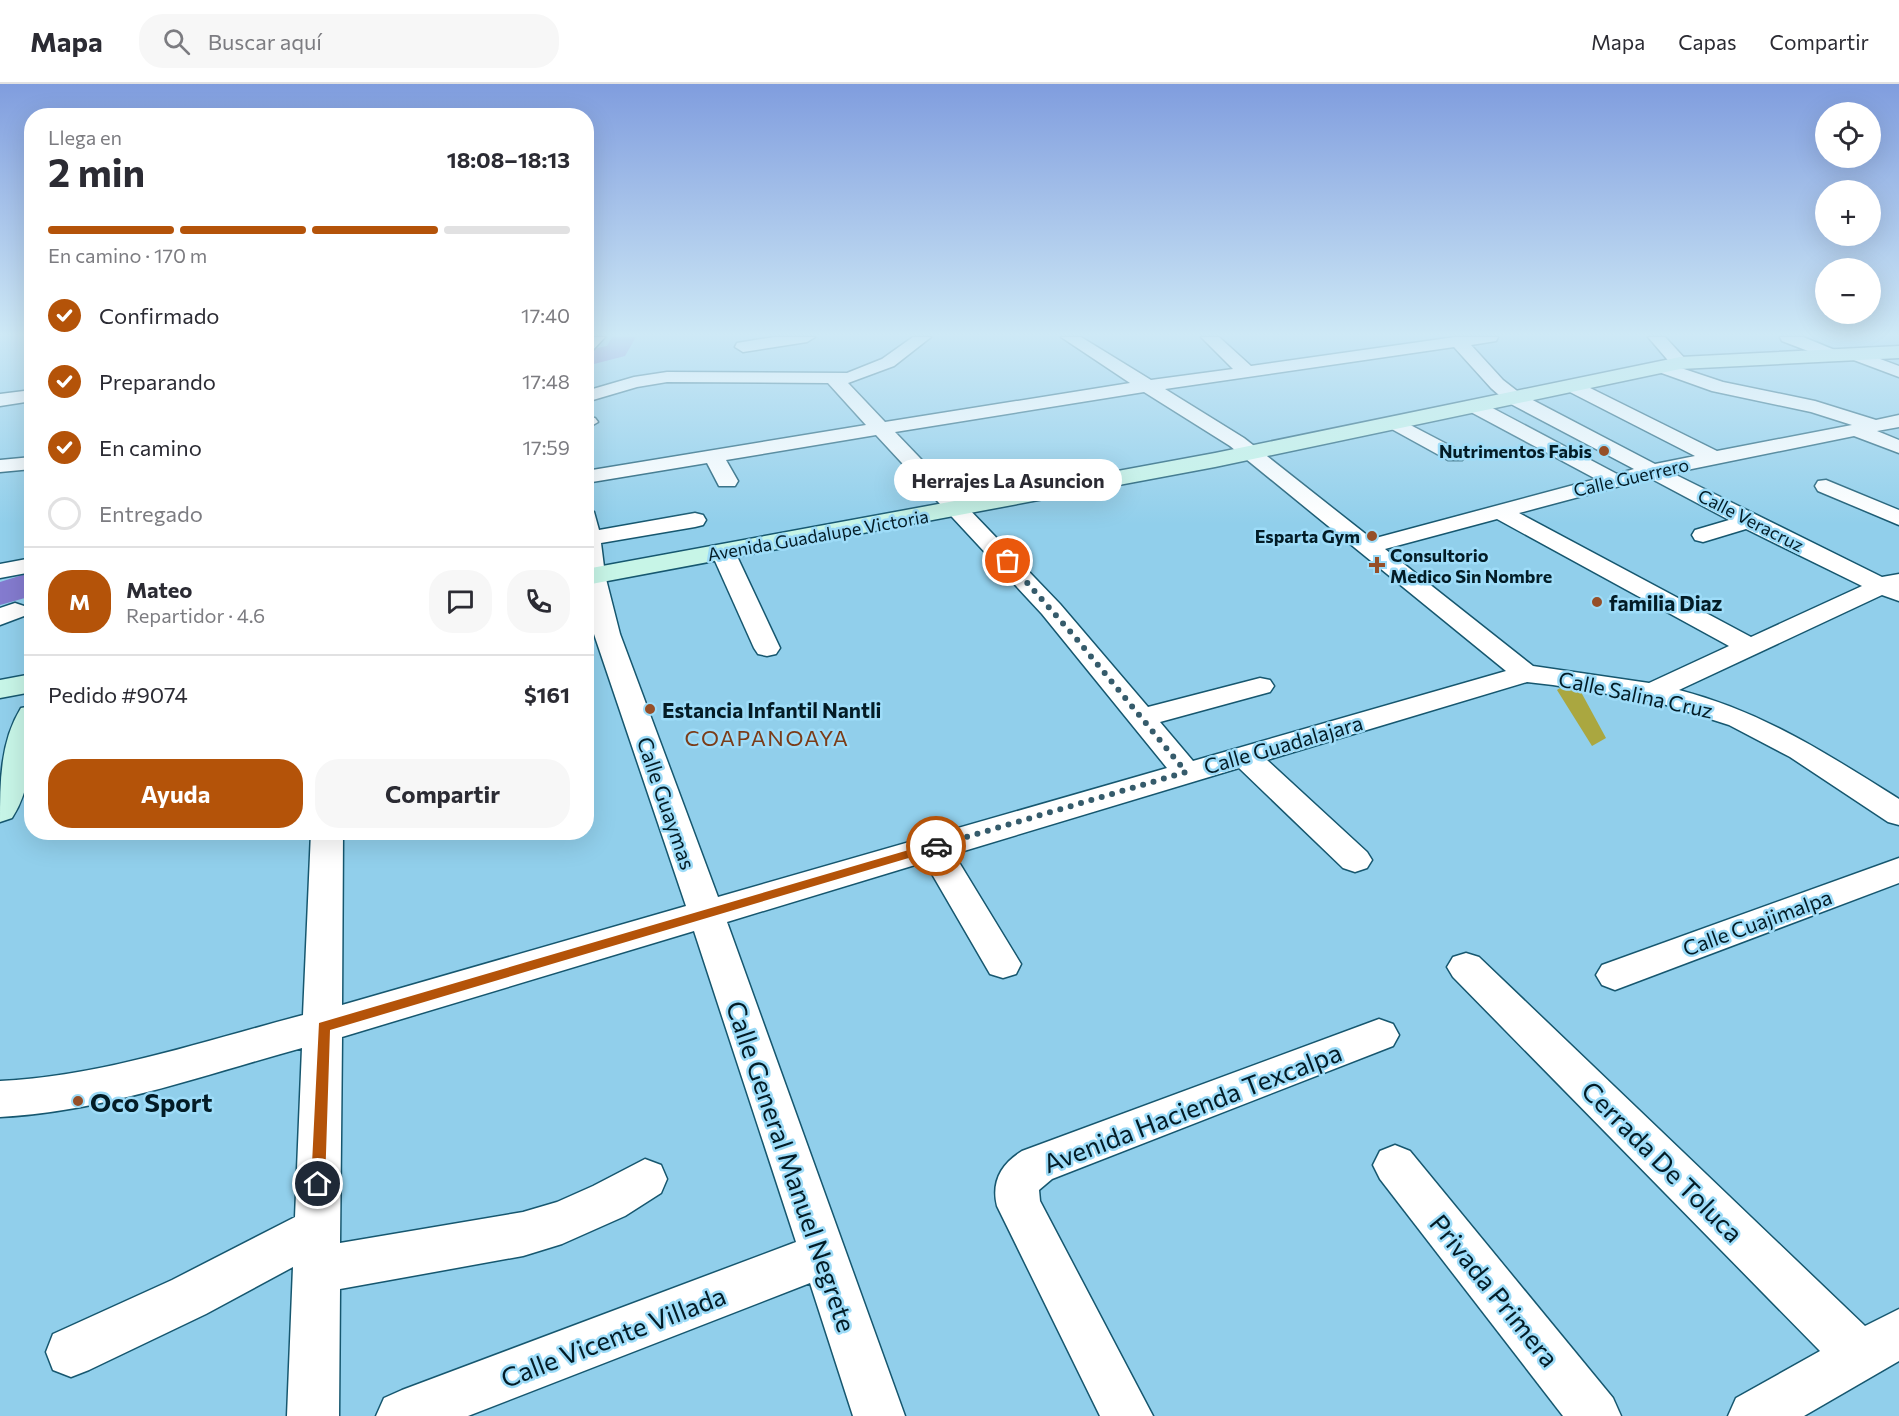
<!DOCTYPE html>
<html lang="es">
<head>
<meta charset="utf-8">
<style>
  body { margin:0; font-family:Commissioner,sans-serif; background:#f7f7f7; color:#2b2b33; height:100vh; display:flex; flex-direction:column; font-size:22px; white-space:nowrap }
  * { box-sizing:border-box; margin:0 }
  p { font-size:20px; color:#7c7c81 }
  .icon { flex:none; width:33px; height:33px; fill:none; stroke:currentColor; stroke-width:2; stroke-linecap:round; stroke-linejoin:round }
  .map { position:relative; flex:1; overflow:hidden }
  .details { position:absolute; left:24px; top:24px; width:570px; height:732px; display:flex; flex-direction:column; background:#fff; border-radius:24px; box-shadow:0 6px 24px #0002 }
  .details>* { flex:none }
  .controls { position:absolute; left:1815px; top:18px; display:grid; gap:12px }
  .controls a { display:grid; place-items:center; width:66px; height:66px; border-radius:50%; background:#fff; box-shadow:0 6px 24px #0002; font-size:30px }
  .pin { position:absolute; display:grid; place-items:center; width:51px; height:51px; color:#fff; margin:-26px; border:3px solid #fff; border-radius:50%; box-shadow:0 2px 6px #0007 }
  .courier { position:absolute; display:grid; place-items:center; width:60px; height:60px; margin:-30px; border:4px solid #b45309; border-radius:50%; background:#fff; color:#222; box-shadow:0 2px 8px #0007 }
  .bubble { position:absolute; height:42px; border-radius:21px; background:#fff; box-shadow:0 6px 24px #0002; font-size:20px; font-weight:700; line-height:42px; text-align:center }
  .overview em { font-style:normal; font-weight:700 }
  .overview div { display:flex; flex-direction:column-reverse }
  .overview { display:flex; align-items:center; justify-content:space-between; height:102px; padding:0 24px }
  h1 { font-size:39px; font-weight:700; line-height:45px }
  .bar { display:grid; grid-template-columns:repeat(4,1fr); gap:9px 6px; align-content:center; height:72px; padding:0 24px }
  .bar i { height:8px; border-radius:4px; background:#e1e1e2 }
  .bar .selected { background:#b45309 }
  .bar p { grid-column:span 4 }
  .line { display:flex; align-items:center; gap:15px; padding:0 24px; border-top:2px solid #e1e1e2 }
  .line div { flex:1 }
  .round { display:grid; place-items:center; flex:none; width:63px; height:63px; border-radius:24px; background:#f7f7f7 }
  ol { padding:0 24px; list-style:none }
  li { display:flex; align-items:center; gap:18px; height:66px }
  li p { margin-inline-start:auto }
  li .icon { padding:6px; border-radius:50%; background:#b45309; color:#fff; stroke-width:4 }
  li:last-child { color:#7c7c81 }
  li i { width:33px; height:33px; border:3px solid #e1e1e2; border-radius:50% }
  .primary-button { display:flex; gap:12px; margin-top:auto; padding:12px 24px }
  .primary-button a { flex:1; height:69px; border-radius:24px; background:#b45309; color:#fff; font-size:24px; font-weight:700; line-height:69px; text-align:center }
  .primary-button a+a { background:#f7f7f7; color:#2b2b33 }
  header { display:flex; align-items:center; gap:36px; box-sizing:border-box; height:84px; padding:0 30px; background:#fff; border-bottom:2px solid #e1e1e2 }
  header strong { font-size:28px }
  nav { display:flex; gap:33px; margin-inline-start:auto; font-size:21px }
  .search { width:420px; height:54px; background:#f7f7f7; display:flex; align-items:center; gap:15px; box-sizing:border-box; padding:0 21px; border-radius:24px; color:#7c7c81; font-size:22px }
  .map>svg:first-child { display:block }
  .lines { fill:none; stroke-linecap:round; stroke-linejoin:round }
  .river { fill:#847bcf; fill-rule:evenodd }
  .building { fill:#aaa740 }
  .street-casing { stroke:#16576f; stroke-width:3 }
  .secondary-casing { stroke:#16576f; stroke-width:3 }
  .street { fill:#fff; fill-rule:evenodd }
  .secondary { fill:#c7f5e7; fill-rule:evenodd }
  .route { fill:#b45309 }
  .done { stroke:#355b6b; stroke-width:6; stroke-dasharray:0 10.8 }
  .poi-dot { fill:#964f28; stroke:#9edcf8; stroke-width:2 }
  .labels { text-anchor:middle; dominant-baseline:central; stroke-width:5; stroke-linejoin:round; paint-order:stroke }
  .far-poi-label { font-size:18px; font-weight:bold; fill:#031c26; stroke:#9edcf8; text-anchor:end }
  .far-street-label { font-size:18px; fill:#031c26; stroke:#9edcf8 }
  .poi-label { font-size:21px; font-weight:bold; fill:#031c26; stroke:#9edcf8; text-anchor:start }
  .street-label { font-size:21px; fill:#031c26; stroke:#9edcf8 }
  .neighbourhood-label { font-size:22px; letter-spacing:1.5px; fill:#7b3c18; stroke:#9edcf8 }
  .near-poi-label { font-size:26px; font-weight:bold; fill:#031c26; stroke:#9edcf8; text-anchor:start }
  .near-street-label { font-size:26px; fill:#031c26; stroke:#9edcf8 }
</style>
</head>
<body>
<header>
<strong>Mapa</strong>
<div class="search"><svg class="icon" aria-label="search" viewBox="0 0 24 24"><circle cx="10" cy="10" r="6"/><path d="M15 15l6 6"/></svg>Buscar aquí</div>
<nav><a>Mapa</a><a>Capas</a><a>Compartir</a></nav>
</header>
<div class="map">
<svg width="1899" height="1332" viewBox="0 0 1899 1332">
  <rect width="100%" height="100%" fill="#91cfeb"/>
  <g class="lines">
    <!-- river -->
    <g class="river">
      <path d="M612,253H636L625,272L586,282V266L607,262Z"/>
      <path d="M32,488V512L0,521V498Z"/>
    </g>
  </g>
  <!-- building -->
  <path class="building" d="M1560,604L1581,608L1606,654L1592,662L1557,606Z"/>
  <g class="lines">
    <!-- street casing -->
    <g class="street-casing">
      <g id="street">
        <path d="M605,253L592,267L586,268L587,253Z"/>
        <path d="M774,253H815L807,258L743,268L735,263L737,259Z"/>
        <path d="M913,253H931L894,282L848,299L885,338L1130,299L1061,253H1081L1151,296L1233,285L1201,253H1219L1251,282L1455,253H1498L1496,257L1471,261L1503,296L1521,310L1655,380L1695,372L1566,306L1563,302L1566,298H1578L1717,367L1852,341L1811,328L1712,307L1656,287L1653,283L1656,279L1672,281L1648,253H1665L1689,279L1681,284L1723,298L1815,317L1876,336L1899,331V343L1877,347L1899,356V369L1854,352L1672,389L1882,493L1899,490V517L1882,511L1679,606C1763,628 1826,669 1899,715V741L1888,738L1790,673L1729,641L1657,618L1553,601L1527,598L1267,676L1367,768L1372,776L1367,784L1355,788L1343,784L1239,684L954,770L1021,880L1016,890L1003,894L990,890L925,778L727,838L905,1332H853L810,1199L468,1332H376L384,1314L402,1306L796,1158L694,847L342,953L340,1159L523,1128L557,1118L593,1102L645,1075L661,1081L667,1095L661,1109L625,1132L562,1160L523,1172L340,1205L339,1332H287L293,1183L206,1230L89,1286L71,1293L53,1286L46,1268L53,1250L172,1196L295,1133L302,964C203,991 103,1028 0,1033V997C103,992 204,957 303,931L311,748H343L342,921L686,822L594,550L586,517V426L594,428L599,446L695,429L703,431L706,436L703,441L695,443L601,459L605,491L620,550L718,813L1167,684L1042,530L876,351L726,376L738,397L735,402H719L707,379L586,399V387L866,341L828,299L667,298L637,303L586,318V307L634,293L667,288L847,289L882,275ZM1454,263L1491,304L1507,318L1634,385L1617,390L1481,318H1467L1465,322L1467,326L1596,395L1372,455L1244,354L1165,305ZM1144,308L1230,362L1506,587L1193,677L1160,638L1270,608L1274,602L1270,596L1260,594L1148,623L1060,520L895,348ZM1650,394L1729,436L1695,446L1692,451L1695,456L1703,458L1746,445L1862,502L1751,553L1519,429ZM1497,435L1729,562L1649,599L1533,582L1385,465Z"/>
        <path d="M1780,253H1803L1842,269L1850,265L1856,266L1899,282V293L1843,272L1835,276L1829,275L1782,257Z"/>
        <path d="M32,306V317L0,322V310Z"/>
        <path d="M586,333L595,334L598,338L586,345Z"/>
        <path d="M1395,333L1462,368L1465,372L1462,376H1448L1388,343L1385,339L1388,335Z"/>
        <path d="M32,373V385L0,388V376Z"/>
        <path d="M1826,396L1899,426V441L1818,407L1815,402L1818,397Z"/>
        <path d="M723,461L731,463L735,468L780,564L776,570L767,572L758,570L754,564L711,468L715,463Z"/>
        <path d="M32,474V488L0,494V480Z"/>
        <path d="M15,519L24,522L28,527L24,532L0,541V524Z"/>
        <path d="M1899,774V799L1615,906L1602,901L1596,891L1602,881Z"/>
        <path d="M1466,869L1479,873L1865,1242L1899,1225V1277L1804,1332H1728L1736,1314L1820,1267L1453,893L1447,883L1453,873Z"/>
        <path d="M1379,935L1393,940L1399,951L1393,962L1052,1095L1039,1106L1040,1117L1153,1332H1100L997,1122C991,1098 1001,1080 1022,1067Z"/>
        <path d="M1395,1061L1410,1067L1613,1314L1621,1332H1563L1380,1095L1373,1081L1380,1067Z"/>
      </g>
    </g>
    <!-- secondary casing -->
    <g class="secondary-casing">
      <g id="secondary">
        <path d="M1899,262V274L1680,285L1215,383L586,501V485L1215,369L1680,273Z"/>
        <path d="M32,590V608L0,614V596Z"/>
        <path d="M32,622C32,660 34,700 12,734L0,738C0,699 0,658 21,624Z"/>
      </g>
    </g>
    <!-- street -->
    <use href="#street" class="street"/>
    <!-- secondary -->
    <use href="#secondary" class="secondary"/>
  </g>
  <!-- sky -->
  <linearGradient id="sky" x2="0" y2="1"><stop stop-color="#809dde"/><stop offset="0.57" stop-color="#cee9f6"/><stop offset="1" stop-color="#cee9f6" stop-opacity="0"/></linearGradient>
  <rect width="1899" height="440" fill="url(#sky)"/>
  <!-- route -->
  <path class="route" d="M936,758L939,760V765L330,946L325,1100L323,1105H313L311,1100L319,939Z"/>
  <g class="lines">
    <!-- done -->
    <path class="done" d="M936,762L1186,688L1075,553L1008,477"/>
  </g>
  <!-- markers -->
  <g class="poi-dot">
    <circle cx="1604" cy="367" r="6"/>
    <circle cx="1372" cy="452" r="6"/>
    <path d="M1374 472h6v6h6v6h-6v6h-6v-6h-6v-6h6z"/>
    <circle cx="1597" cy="518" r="6"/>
    <circle cx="650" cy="625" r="6"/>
    <circle cx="78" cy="1017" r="6"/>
  </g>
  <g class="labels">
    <!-- far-poi labels -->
    <g class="far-poi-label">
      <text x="1592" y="367">Nutrimentos Fabis</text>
      <text x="1360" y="452">Esparta Gym</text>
      <text x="1390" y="471" text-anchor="start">Consultorio<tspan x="1390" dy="21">Medico Sin Nombre</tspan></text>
    </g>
    <!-- far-street labels -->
    <g class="far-street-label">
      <text transform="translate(1631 393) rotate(-13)">Calle Guerrero</text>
      <text transform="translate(1751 436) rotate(27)">Calle Veracruz</text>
      <text transform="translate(818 451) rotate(-10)">Avenida Guadalupe Victoria</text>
    </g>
    <!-- poi labels -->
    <g class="poi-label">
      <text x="1609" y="518">familia Diaz</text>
      <text x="662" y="625">Estancia Infantil Nantli</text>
    </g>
    <!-- street labels -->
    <g class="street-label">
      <text transform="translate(1636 610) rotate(12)">Calle Salina Cruz</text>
      <text transform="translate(1283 660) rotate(-16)">Calle Guadalajara</text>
      <text transform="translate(667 719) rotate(71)">Calle Guaymas</text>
      <text transform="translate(1757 838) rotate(-20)">Calle Cuajimalpa</text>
    </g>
    <!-- neighbourhood labels -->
    <g class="neighbourhood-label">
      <text x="767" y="653">COAPANOAYA</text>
    </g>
    <!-- near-poi labels -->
    <g class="near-poi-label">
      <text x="90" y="1017">Oco Sport</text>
    </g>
    <!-- near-street labels -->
    <g class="near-street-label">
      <text transform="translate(1192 1023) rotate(-21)">Avenida Hacienda Texcalpa</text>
      <text transform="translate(1663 1077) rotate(45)">Cerrada De Toluca</text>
      <text transform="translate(792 1082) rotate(71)">Calle General Manuel Negrete</text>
      <text transform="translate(1495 1206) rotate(51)">Privada Primera</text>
      <text transform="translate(613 1252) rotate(-21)">Calle Vicente Villada</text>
    </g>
  </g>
</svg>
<div class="controls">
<a><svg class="icon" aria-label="locate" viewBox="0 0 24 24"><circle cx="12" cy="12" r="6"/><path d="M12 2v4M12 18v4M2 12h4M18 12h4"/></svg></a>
<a>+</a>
<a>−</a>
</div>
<div class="pin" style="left:1008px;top:477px;background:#ea580c"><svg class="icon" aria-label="bag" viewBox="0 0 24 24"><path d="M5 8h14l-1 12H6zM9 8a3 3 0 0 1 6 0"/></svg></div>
<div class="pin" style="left:318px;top:1100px;background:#1f2937"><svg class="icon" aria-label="home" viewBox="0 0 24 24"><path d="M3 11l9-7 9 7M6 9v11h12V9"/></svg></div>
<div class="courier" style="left:936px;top:762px"><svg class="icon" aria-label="car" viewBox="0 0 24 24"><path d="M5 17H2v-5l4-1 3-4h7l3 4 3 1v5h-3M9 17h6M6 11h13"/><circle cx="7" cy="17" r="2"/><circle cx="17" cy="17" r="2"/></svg></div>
<div class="bubble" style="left:894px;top:375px;width:228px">Herrajes La Asuncion</div>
<section class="details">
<div class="overview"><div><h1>2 min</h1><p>Llega en</p></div><em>18:08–18:13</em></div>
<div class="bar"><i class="selected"></i><i class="selected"></i><i class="selected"></i><i></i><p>En camino · 170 m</p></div>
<ol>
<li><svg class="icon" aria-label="check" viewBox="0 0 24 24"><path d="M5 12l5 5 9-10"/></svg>Confirmado<p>17:40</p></li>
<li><svg class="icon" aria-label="check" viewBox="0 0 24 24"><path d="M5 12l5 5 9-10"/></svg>Preparando<p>17:48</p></li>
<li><svg class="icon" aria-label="check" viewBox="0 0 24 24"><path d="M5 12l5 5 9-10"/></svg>En camino<p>17:59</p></li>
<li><i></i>Entregado</li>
</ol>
<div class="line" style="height:108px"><b class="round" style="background:#b45309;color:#fff">M</b><div><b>Mateo</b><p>Repartidor · 4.6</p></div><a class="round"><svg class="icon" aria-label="chat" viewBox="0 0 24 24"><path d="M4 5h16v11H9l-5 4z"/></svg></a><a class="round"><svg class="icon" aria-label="phone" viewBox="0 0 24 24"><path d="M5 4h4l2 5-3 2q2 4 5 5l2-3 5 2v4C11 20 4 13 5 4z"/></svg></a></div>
<div class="line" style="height:78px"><div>Pedido #9074</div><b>$161</b></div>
<div class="primary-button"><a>Ayuda</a><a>Compartir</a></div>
</section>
</div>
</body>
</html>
